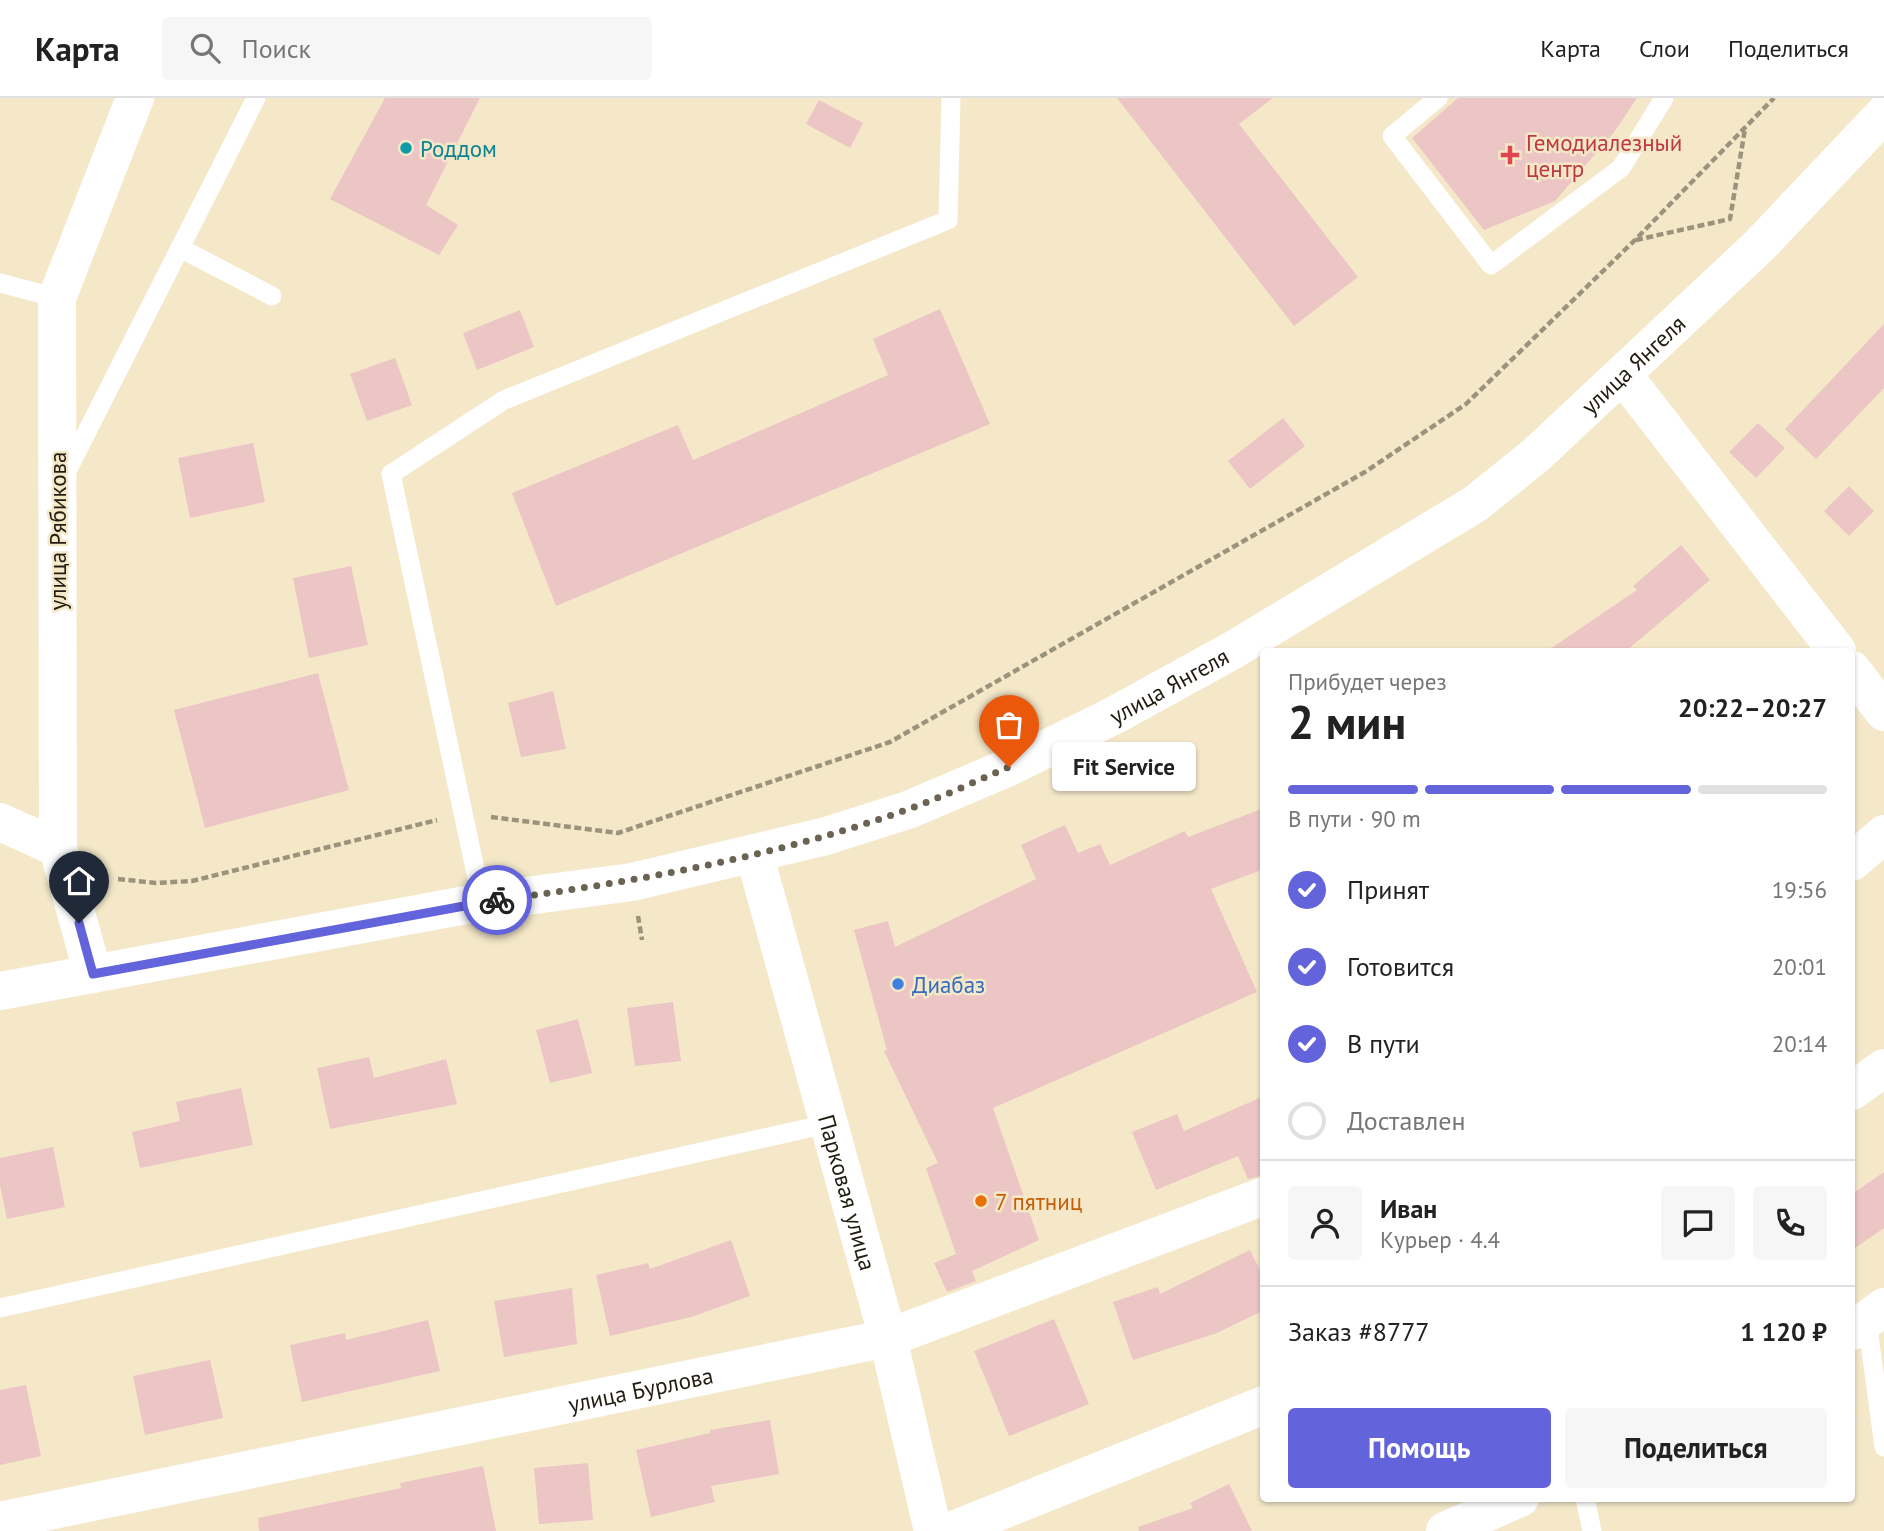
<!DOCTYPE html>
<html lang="ru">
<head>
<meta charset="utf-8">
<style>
  body { margin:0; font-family:"PT Sans",sans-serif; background:#f6f6f6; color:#222; height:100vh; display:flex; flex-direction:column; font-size:26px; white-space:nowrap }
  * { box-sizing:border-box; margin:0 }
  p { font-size:23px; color:#767676 }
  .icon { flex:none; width:38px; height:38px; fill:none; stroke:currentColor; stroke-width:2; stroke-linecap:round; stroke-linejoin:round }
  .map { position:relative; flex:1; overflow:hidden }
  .side { position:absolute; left:1260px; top:550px; width:595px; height:854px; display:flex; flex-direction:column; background:#fff; border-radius:7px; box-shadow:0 2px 5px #0004 }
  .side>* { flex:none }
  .pin { position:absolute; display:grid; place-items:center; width:60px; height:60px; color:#fff; margin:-72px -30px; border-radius:50% 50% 50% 0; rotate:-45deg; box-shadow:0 0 7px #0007 }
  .pin .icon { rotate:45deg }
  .courier { position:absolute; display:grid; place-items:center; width:70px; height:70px; margin:-35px; border:5px solid #6363dc; border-radius:50%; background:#fff; color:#222; box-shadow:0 2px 9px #0007 }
  .bubble { position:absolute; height:49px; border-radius:7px; background:#fff; box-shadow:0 2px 5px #0004; font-size:23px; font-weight:600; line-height:49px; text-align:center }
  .headline em { font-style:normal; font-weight:600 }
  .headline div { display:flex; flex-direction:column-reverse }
  .headline { display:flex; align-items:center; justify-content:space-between; height:119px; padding:0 28px }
  h1 { font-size:46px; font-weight:600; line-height:52px }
  .bar { display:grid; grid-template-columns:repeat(4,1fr); gap:10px 7px; align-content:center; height:84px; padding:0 28px }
  .bar i { height:9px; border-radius:5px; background:#e0e0e0 }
  .bar .current { background:#6363dc }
  .bar p { grid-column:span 4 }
  .line { display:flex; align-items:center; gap:18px; padding:0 28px; border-top:2px solid #e0e0e0 }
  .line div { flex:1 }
  .round { display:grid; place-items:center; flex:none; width:74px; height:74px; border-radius:7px; background:#f6f6f6 }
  ol { padding:0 28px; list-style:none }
  li { display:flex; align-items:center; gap:21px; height:77px }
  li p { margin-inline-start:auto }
  li .icon { padding:7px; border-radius:50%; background:#6363dc; color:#fff; stroke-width:4 }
  li:last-child { color:#767676 }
  li i { width:38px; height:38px; border:4px solid #e0e0e0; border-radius:50% }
  .button { display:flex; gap:14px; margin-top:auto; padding:14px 28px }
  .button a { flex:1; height:80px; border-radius:7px; background:#6363dc; color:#fff; font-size:28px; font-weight:600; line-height:80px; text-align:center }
  .button a+a { background:#f6f6f6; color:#222 }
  header { display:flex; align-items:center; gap:42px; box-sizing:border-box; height:98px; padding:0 35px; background:#fff; border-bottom:2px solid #e0e0e0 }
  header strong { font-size:33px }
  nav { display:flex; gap:38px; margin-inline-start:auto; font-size:24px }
  .search { width:490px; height:63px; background:#f6f6f6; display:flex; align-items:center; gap:18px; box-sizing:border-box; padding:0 24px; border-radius:7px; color:#767676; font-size:26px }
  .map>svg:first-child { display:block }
  .building { fill:#ecc6c5 }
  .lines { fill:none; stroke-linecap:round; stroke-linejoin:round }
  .path { stroke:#9c937d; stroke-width:4.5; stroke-dasharray:7 3.5; stroke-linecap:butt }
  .lane { stroke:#fff; stroke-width:19 }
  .street { stroke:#fff; stroke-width:38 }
  .secondary { stroke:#fff; stroke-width:38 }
  .done { stroke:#6b6351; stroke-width:7; stroke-dasharray:0 12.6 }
  .route { stroke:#6363dc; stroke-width:9 }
  .culture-dot { fill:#0f9aa8; stroke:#f4e8c9; stroke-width:2.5 }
  .health-dot { fill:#e0444e; stroke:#f4e8c9; stroke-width:2.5 }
  .shop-dot { fill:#3f7fe0; stroke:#f4e8c9; stroke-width:2.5 }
  .food-dot { fill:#e8710a; stroke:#f4e8c9; stroke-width:2.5 }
  .labels { text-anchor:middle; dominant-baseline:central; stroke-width:5; stroke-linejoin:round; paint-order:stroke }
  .health-label { font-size:23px; fill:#be3a42; stroke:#f4e8c9; text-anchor:start }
  .culture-label { font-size:23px; fill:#0d838f; stroke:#f4e8c9; text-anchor:start }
  .street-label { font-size:23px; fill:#211c11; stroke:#f4e8c9 }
  .shop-label { font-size:23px; fill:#366cbe; stroke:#f4e8c9; text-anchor:start }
  .food-label { font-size:23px; fill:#c56008; stroke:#f4e8c9; text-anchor:start }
</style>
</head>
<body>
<header>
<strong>Карта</strong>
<div class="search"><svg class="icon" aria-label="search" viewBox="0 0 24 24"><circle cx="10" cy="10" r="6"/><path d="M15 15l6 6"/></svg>Поиск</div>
<nav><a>Карта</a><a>Слои</a><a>Поделиться</a></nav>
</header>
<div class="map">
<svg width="1884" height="1433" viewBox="0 0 1884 1433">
  <rect width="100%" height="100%" fill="#f4e8c9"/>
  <!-- building -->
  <g class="building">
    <path d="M385,0H480L426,107L458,127L439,157L330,101Z"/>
    <path d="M1117,0H1273L1239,26L1358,179L1294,228Z"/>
    <path d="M1458,0H1637L1615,33L1555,103L1484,132L1412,40Z"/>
    <path d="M819,2L863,25L850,50L806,26Z"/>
    <path d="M940,211L990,326L556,508L512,395L678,327L693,362L888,277L873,241Z"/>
    <path d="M520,212L534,249L477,272L463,235Z"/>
    <path d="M1884,226V290L1816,361L1785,331Z"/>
    <path d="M395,260L412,307L367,323L350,276Z"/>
    <path d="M1283,320L1305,348L1250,391L1228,363Z"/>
    <path d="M1758,325L1785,350L1756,380L1729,354Z"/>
    <path d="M253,345L265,404L190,420L178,360Z"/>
    <path d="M1849,388L1874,413L1849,438L1824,413Z"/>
    <path d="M1681,447L1710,482L1626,553H1547L1637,492L1633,488Z"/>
    <path d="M351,468L368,547L309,560L293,480Z"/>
    <path d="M318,575L349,692L205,730L174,612Z"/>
    <path d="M553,593L566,651L521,659L508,605Z"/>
    <path d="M1264,710V771L1211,791L1257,894L993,1010L1039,1142L972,1173L976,1183L947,1194L934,1165L956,1156L926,1070L938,1065L884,953L887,952L854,832L888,823L895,849L1036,781L1021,747L1065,727L1078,755L1100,746L1110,767L1185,733L1188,739Z"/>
    <path d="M673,904L681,963L635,968L627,910Z"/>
    <path d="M578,921L592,975L550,985L536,932Z"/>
    <path d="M369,959L374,980L446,961L457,1006L330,1031L317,970Z"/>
    <path d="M241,990L253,1047L140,1070L132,1034L180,1023L176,1004Z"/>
    <path d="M1264,998V1077L1248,1081L1238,1058L1156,1092L1132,1034L1177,1016L1184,1033Z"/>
    <path d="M53,1049L65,1109L7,1121L0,1087V1060Z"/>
    <path d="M1884,1074V1130L1852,1152V1096Z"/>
    <path d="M731,1142L750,1198L691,1219L610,1238L596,1177L648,1165L650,1171Z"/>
    <path d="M1250,1152L1264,1180V1212L1217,1235L1133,1262L1113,1204L1158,1189L1160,1196Z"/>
    <path d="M572,1190L577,1246L504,1259L494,1203Z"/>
    <path d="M1054,1221L1089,1306L1009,1338L974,1253Z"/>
    <path d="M428,1222L440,1273L302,1304L290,1247L345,1235L346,1242Z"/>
    <path d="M210,1262L223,1320L145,1337L133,1278Z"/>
    <path d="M26,1287L41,1358L0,1367V1292Z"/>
    <path d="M770,1322L779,1376L711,1388L715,1404L651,1419L636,1352L710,1335V1332Z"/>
    <path d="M588,1365L593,1422L539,1426L534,1370Z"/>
    <path d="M483,1368L496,1433H259L258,1420L401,1390L400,1385Z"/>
    <path d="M1229,1386L1252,1433H1139L1138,1429L1193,1410L1190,1405Z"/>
  </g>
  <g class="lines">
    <!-- path -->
    <g class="path">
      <path d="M1636,142L1730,121L1745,31"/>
      <path d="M491,719L618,735L890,644L1365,374L1466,306L1635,142L1774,0"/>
      <path d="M118,781L156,785L192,783L437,722"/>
      <path d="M638,818L642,842"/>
    </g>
    <!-- lane -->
    <g class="lane">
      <path d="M1438,0L1392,38L1491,167L1621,70L1664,0"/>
      <path d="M180,150L272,198"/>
      <path d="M0,185L57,200"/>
      <path d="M65,377L256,0"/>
      <path d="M482,804L391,376L504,302L948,122L951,0"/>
      <path d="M0,1210L827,1026"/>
      <path d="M1867,1222L1884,1349"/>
      <path d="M1585,1400L1592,1433"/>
    </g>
    <!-- street -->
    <g class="street">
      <path d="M1623,277L1837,553"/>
      <path d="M1852,572L1884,614"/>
      <path d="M0,724L58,750"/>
      <path id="s1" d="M754,755L888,1240L933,1433"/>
      <path d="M1852,764L1884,736"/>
      <path d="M93,876L58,750L57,200L135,0"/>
      <path d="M1852,993L1884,970"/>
      <path d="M1852,1233L1884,1209"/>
      <path id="s2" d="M0,1423L888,1240L1264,1098"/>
      <path d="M951,1433L1264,1307"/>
      <path d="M1445,1433L1520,1400"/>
    </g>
    <!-- secondary -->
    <path class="secondary" id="s3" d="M0,893L482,804L632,784L826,738L908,712L1009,669L1115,617L1233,552L1475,406L1536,357L1759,148L1884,16"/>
  </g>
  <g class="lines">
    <!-- done -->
    <path class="done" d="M497,802C636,784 774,759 906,712C941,700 975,683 1009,669"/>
    <!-- route -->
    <path class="route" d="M79,825L93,876L497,802"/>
  </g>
  <!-- markers -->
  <circle class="culture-dot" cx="406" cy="50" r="7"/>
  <path class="health-dot" d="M1506.5 46.5h7v7h7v7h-7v7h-7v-7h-7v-7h7z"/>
  <circle class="shop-dot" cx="898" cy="886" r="7"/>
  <circle class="food-dot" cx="981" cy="1103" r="7"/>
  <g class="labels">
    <!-- health labels -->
    <g class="health-label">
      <text x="1526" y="44">Гемодиалезный<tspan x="1526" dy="26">центр</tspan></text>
    </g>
    <!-- culture labels -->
    <g class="culture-label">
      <text x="420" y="50">Роддом</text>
    </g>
    <!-- street labels -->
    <g class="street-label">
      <text stroke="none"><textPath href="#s3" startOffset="1783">улица Янгеля</textPath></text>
      <text transform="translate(57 433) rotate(-90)">улица Рябикова</text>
      <text stroke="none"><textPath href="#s3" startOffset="1216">улица Янгеля</textPath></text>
      <text stroke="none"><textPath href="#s1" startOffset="352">Парковая улица</textPath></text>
      <text stroke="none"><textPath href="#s2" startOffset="654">улица Бурлова</textPath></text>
    </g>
    <!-- shop labels -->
    <g class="shop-label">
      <text x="912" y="886">Диабаз</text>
    </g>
    <!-- food labels -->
    <g class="food-label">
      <text x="995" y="1103">7 пятниц</text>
    </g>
  </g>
</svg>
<div class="pin" style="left:1009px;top:669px;background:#ea580c"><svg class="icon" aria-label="bag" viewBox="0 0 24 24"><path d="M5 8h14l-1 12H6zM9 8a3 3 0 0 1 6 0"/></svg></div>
<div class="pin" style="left:79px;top:825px;background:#1f2937"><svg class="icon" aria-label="home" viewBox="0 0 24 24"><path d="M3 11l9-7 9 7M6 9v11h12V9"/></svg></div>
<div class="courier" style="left:497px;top:802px"><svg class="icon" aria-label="bike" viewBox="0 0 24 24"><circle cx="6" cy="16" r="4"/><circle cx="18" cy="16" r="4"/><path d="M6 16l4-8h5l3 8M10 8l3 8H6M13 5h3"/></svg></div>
<div class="bubble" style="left:1052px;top:644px;width:144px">Fit Service</div>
<section class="side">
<div class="headline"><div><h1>2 мин</h1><p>Прибудет через</p></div><em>20:22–20:27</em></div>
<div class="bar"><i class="current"></i><i class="current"></i><i class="current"></i><i></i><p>В пути · 90 m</p></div>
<ol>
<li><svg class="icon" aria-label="check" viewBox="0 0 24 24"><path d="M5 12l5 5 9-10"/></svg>Принят<p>19:56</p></li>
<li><svg class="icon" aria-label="check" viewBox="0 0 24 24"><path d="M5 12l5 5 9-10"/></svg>Готовится<p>20:01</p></li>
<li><svg class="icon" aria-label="check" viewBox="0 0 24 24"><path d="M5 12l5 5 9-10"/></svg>В пути<p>20:14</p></li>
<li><i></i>Доставлен</li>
</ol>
<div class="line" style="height:126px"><a class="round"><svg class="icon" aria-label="person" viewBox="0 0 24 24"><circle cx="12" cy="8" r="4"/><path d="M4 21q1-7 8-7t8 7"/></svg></a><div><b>Иван</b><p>Курьер · 4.4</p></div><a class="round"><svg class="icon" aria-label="chat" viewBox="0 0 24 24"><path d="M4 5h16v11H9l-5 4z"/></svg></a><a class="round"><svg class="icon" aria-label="phone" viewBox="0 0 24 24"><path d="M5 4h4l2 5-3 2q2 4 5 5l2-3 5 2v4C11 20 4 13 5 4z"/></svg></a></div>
<div class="line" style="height:91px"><div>Заказ #8777</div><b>1 120 ₽</b></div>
<div class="button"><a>Помощь</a><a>Поделиться</a></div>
</section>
</div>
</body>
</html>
